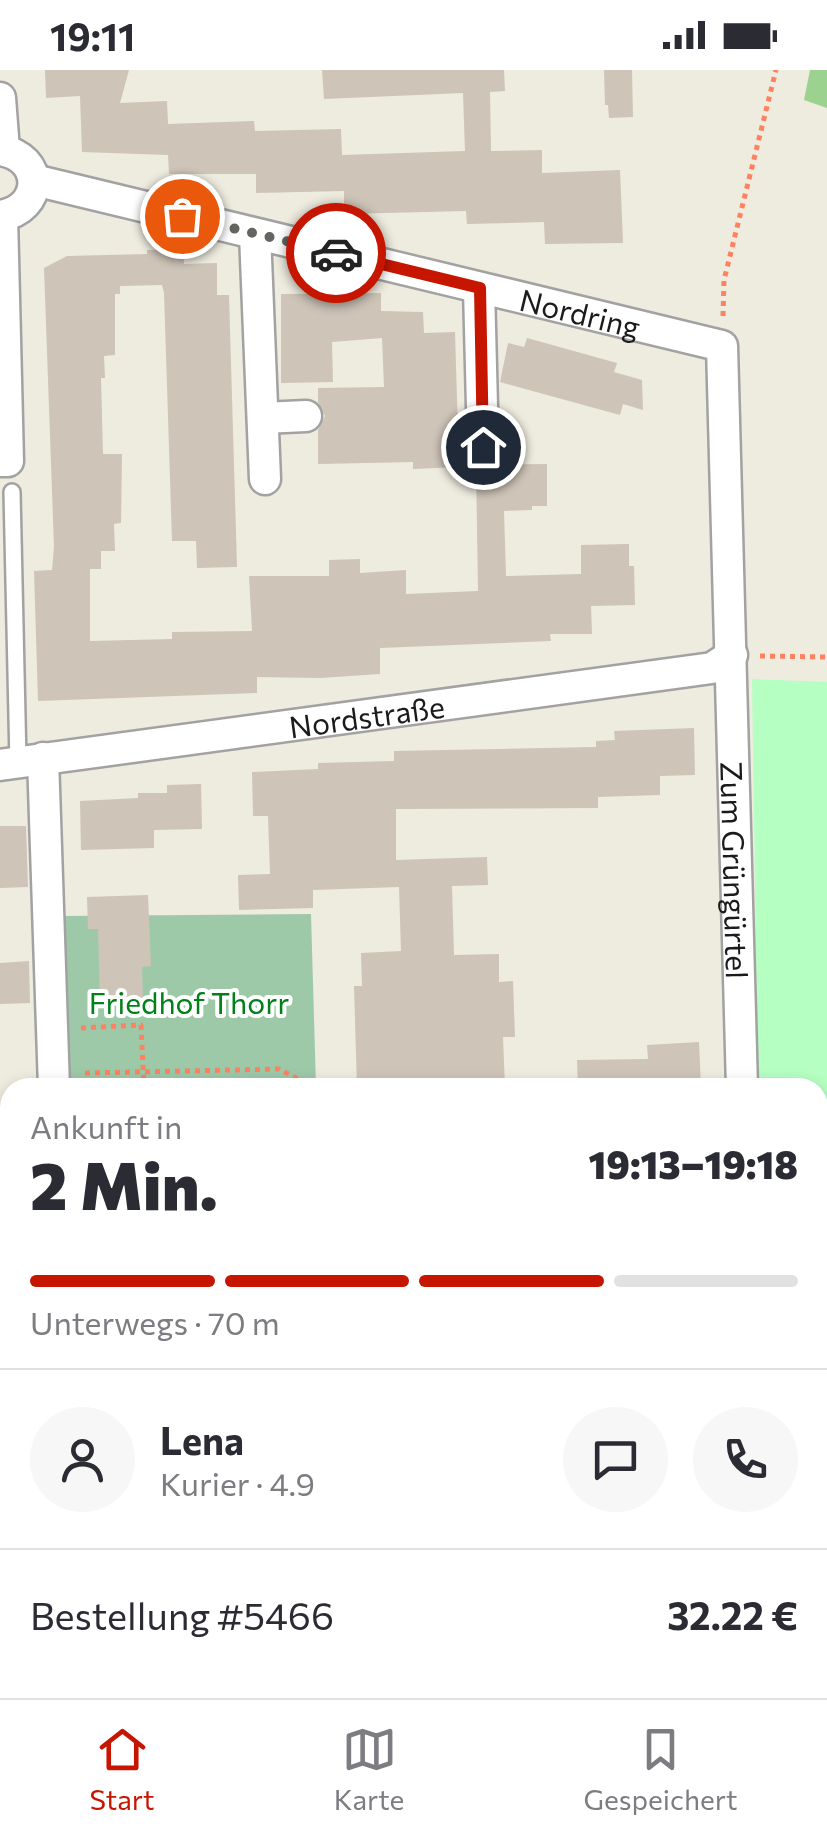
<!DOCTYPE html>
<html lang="de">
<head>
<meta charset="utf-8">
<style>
  body { margin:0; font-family:Commissioner,sans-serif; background:#f7f7f7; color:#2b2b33; height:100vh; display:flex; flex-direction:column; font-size:38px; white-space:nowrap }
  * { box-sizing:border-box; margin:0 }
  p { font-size:32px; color:#7c7c81 }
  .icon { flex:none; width:55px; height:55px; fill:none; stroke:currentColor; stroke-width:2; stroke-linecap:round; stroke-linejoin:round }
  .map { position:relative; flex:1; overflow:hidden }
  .sheet { position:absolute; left:0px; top:1008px; width:828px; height:622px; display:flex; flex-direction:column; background:#fff; border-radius:30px 30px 0 0; box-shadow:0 5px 15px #0003 }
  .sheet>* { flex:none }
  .pin { position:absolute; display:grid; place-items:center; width:85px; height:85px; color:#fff; margin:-42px; border:5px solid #fff; border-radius:50%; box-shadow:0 2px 10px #0007 }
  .courier { position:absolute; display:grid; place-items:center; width:100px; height:100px; margin:-50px; border:8px solid #c61600; border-radius:50%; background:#fff; color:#222; box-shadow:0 2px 12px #0007 }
  .summary em { font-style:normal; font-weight:800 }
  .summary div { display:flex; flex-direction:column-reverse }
  .summary { display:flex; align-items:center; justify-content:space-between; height:170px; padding:0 30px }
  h1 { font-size:65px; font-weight:800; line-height:75px }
  .bar { display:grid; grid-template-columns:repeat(4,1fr); gap:15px 10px; align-content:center; height:120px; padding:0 30px }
  .bar i { height:12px; border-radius:8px; background:#e1e1e2 }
  .bar .selected { background:#c61600 }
  .bar p { grid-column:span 4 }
  .line { display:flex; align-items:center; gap:25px; padding:0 30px; border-top:2px solid #e1e1e2 }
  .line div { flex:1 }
  .round { display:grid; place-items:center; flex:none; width:105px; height:105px; border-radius:52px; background:#f7f7f7 }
  .status { display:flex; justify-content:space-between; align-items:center; height:70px; padding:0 50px; background:#fff; direction:ltr }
  .status svg { height:28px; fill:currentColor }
  .menu { display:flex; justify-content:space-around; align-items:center; height:140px; border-top:2px solid #e1e1e2; background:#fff; font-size:28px; color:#7c7c81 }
  .menu a { display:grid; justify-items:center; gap:5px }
  .menu .selected { color:#c61600 }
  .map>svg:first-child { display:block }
  .forest { fill:#9cd28f }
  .cemetery { fill:#9ec9a9 }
  .park { fill:#b5ffc3 }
  .building { fill:#cec4b8 }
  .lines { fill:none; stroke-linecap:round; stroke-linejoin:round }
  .service-casing { stroke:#a2a2a2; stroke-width:20 }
  .minor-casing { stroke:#a2a2a2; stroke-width:35 }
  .path { stroke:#ff815f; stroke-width:5; stroke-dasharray:5 5; stroke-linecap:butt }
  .service { stroke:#fff; stroke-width:15 }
  .minor { stroke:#fff; stroke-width:30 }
  .done { stroke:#656460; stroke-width:10; stroke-dasharray:0 18 }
  .route { stroke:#c61600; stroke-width:12 }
  .labels { text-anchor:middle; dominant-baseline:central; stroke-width:8; stroke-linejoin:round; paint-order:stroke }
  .street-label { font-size:30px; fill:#1b1b1b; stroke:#fff }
  .park-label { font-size:30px; fill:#018119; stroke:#fff }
</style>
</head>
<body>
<div class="status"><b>19:11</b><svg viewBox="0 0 49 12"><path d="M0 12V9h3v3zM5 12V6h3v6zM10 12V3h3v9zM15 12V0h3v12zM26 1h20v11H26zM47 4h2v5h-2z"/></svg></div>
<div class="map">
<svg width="827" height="1628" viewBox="0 0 827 1628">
  <rect width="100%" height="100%" fill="#eeebdf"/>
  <!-- forest -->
  <path class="forest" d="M810,0H827V38L804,30Z"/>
  <!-- cemetery -->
  <path class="cemetery" d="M311,844L316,1017H67L62,846Z"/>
  <!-- park -->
  <path class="park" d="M752,609L827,612V1243H818V1018L758,1017Z"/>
  <!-- building -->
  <g class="building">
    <path d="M45,0H129L120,33L167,31L168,54L254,51L255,61L341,59L342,85L465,81L463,23L324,29L322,0H504L505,21L490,22L491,81L542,80V103L620,100L623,173L545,174L544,152L467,154L466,141L344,144V121L256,123V104H169L168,85L82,82L80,26L46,28Z"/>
    <path d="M604,0H632L633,47L609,48L608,35H605Z"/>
    <path d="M147,180H184V194L217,193V225H229L237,497L197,498L196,471H172L164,223L162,215L120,216V224H115V285L104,286L105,308H101L103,384H122L121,453L114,454L115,481H101V499H90V571L172,569V562L252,561L249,506H329V490L360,489V503L406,500V524L478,521L476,395L547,394V436H532V440L504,441L506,506L581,504V475L629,474V496H634L635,535L591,536L592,564H550L551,571L380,578V604L320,608L257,607V623L38,631L34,501L52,500L54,477L44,198L67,186L147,184Z"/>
    <path d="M381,223V241L423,242L424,263L455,262L459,397L413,399V392L318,394V360L325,346L318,332V318L384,317L382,268L332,272L333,312L281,313V224Z"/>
    <path d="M527,268L617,293L614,302L642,310L643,340L623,334L620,345L500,312L508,273L524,277Z"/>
    <path d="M694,658L695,705L660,706V725L598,727V738L396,739V790L487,787L488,815L452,816L454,885L499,884V912L513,911L515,967H503L505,1018H357L354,916H362L361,883L401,881L399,817L313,820V838L239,840L238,805L270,804L268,746H253L252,702L318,699V693L394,691V681L596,677V671L615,670L614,661Z"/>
    <path d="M201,714L202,759L154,760V778L81,780L80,731L138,728V723H167V715Z"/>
    <path d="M0,756H26L28,817L0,818Z"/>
    <path d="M148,825L151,896L142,897L143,930L100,931L98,859H88L87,827Z"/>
    <path d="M29,891L30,933L0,934V893Z"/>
    <path d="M699,972L701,1018H578L577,990L648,989L647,975Z"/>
  </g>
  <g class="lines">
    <!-- service casing -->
    <g class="service-casing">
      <path id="service" d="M12,422L18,692"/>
    </g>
    <!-- minor casing -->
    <g class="minor-casing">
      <g id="minor">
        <path d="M0,28L4,80"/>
        <path d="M0,80C45,87 44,139 0,146"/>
        <path id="s1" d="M34,110L722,276L742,1018"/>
        <path d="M255,164L265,409"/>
        <path d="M479,218L483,377"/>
        <path d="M263,348L306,346"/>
        <path d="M0,391H8L2,146"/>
        <path d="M43,688L54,1018"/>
        <path id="s2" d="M0,695L712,598L732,585"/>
        <path d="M818,1259H827"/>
        <path d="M0,1347L10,1345"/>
        <path d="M818,1595L827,1594"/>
        <path d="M659,1620L660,1628"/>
        <path d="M462,1628L555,1620"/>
      </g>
    </g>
    <!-- path -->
    <g class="path">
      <path d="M723,246L724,210L776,0"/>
      <path d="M760,586L827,587"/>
      <path d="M81,958L141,955L144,1018"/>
      <path d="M85,1003L279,999L296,1008V1018"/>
    </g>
    <!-- service -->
    <use href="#service" class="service"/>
    <!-- minor -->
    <use href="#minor" class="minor"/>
  </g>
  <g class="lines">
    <!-- done -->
    <path class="done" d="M182,146L336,183"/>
    <!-- route -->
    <path class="route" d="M336,183L480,218L483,377"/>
  </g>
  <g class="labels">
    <!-- street labels -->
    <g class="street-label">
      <text stroke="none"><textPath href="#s1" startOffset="562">Nordring</textPath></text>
      <text stroke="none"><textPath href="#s2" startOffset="370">Nordstraße</textPath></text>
      <text stroke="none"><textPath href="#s1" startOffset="1232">Zum Grüngürtel</textPath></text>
    </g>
    <!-- park labels -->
    <g class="park-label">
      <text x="189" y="931">Friedhof Thorr</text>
    </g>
  </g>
</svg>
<div class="pin" style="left:182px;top:146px;background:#ea580c"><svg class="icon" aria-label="bag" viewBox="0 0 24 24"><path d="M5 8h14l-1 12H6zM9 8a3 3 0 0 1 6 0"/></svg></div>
<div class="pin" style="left:483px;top:377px;background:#1f2937"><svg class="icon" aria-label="home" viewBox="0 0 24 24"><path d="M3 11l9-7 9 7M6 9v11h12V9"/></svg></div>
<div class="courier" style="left:336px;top:183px"><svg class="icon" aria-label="car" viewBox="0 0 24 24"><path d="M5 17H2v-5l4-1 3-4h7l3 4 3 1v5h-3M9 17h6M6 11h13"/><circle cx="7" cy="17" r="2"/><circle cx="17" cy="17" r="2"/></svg></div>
<section class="sheet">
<div class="summary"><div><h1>2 Min.</h1><p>Ankunft in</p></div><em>19:13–19:18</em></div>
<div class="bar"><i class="selected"></i><i class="selected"></i><i class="selected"></i><i></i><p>Unterwegs · 70 m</p></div>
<div class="line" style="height:180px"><a class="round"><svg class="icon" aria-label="person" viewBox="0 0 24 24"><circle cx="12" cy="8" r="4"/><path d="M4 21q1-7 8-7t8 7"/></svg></a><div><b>Lena</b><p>Kurier · 4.9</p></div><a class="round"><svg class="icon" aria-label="chat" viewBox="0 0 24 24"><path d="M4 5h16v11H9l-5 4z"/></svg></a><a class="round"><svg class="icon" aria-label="phone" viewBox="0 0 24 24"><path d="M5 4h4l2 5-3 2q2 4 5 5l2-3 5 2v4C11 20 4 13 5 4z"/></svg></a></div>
<div class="line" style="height:130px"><div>Bestellung #5466</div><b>32.22 €</b></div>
</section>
</div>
<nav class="menu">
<a class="selected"><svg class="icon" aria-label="home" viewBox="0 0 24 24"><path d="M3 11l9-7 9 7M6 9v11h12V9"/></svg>Start</a>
<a><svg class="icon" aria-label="map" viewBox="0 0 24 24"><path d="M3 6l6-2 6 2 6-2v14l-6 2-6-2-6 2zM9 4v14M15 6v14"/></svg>Karte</a>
<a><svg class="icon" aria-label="saved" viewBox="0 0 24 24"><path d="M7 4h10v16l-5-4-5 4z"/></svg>Gespeichert</a>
</nav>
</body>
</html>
